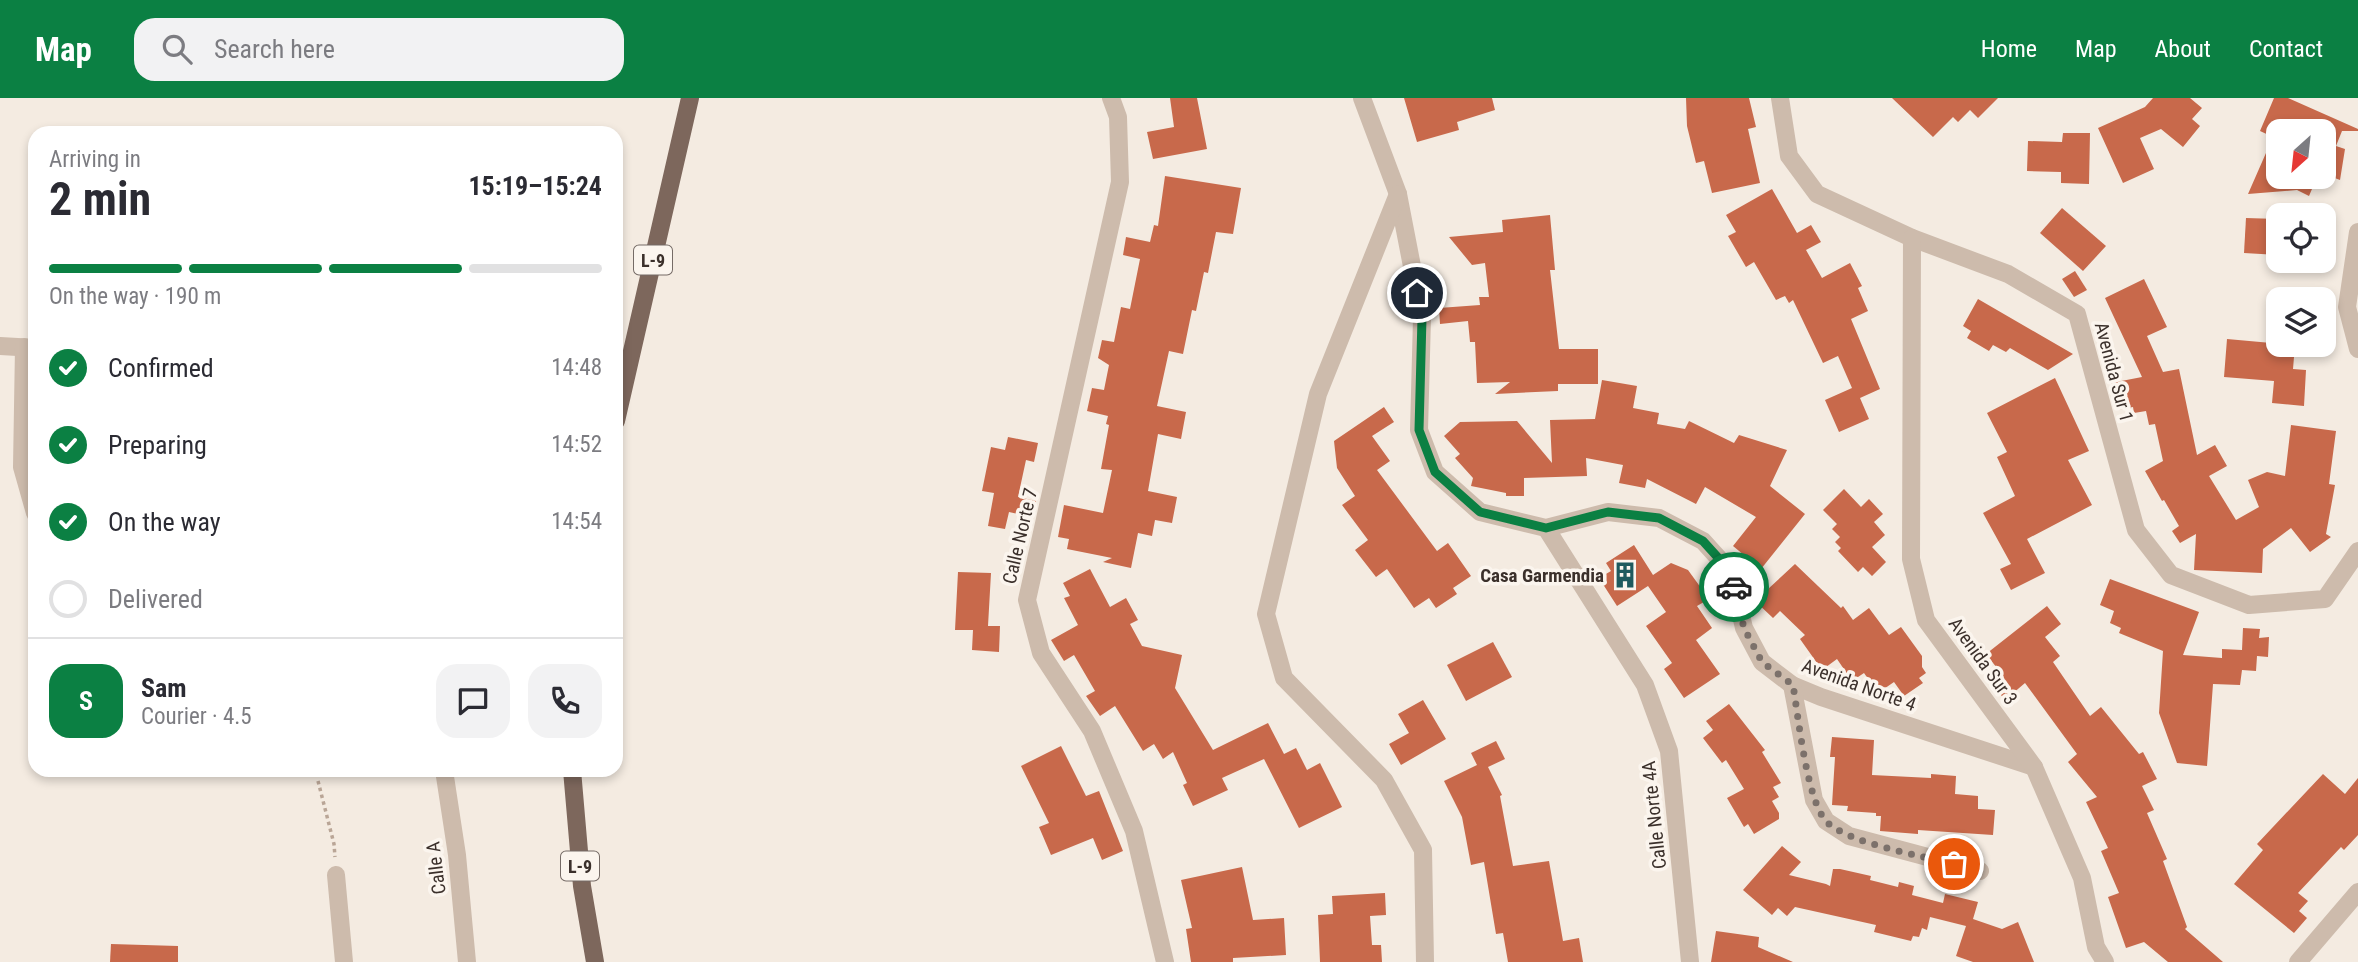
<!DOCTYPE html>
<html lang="en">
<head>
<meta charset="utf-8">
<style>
  body { margin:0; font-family:"Roboto Condensed",sans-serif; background:#f2f2f3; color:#2b2b33; height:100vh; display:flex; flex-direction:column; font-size:26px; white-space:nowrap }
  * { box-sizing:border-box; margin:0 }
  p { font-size:23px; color:#7c7c81 }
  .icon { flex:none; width:38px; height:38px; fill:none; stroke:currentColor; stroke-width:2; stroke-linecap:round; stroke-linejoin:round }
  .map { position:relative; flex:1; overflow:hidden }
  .drawer { position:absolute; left:28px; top:28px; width:595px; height:651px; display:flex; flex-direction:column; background:#fff; border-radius:21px; box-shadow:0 4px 10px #0003 }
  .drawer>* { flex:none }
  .needle { width:46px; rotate:207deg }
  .controls { position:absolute; left:2266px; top:21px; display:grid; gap:14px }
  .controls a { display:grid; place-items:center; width:70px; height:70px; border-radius:14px; background:#fff; box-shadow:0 4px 10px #0003; font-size:35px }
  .pin { position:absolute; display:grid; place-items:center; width:60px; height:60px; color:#fff; margin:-30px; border:4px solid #fff; border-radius:50%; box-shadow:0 2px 7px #0007 }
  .courier { position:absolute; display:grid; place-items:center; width:70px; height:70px; margin:-35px; border:5px solid #0b8043; border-radius:50%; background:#fff; color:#222; box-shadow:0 2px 9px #0007 }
  .overview em { font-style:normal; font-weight:700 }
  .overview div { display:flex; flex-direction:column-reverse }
  .overview { display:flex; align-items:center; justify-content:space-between; height:119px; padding:0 21px }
  h1 { font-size:46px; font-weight:700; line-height:52px }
  .bar { display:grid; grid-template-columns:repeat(4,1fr); gap:10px 7px; align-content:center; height:84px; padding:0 21px }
  .bar i { height:9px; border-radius:5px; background:#e1e1e2 }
  .bar .active { background:#0b8043 }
  .bar p { grid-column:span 4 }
  .line { display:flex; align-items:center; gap:18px; padding:0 21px; border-top:2px solid #e1e1e2 }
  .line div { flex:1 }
  .round { display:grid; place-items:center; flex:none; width:74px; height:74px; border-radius:21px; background:#f2f2f3 }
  ol { padding:0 21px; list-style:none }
  li { display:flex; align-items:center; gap:21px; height:77px }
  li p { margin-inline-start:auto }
  li .icon { padding:7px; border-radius:50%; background:#0b8043; color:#fff; stroke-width:4 }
  li:last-child { color:#7c7c81 }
  li i { width:38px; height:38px; border:4px solid #e1e1e2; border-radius:50% }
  header { display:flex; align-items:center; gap:42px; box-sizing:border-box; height:98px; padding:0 35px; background:#0b8043; color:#fff }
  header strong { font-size:33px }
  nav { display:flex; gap:38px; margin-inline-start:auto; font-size:24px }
  .search { width:490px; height:63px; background:#f2f2f3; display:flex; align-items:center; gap:18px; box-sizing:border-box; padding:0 24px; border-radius:21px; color:#7c7c81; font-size:26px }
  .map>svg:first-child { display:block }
  .building { fill:#c8694b }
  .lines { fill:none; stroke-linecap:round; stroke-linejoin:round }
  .path { stroke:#b9a596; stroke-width:3.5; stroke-dasharray:3.5 3.5; stroke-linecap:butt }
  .minor { stroke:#cdbbac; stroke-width:18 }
  .major { stroke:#7d675c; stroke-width:18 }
  .done { stroke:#7c716b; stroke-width:7; stroke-dasharray:0 12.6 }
  .route { stroke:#0b8043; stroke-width:9 }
  .labels { text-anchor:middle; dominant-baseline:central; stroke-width:7; stroke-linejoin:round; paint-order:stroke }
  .shield { fill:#fbf5ee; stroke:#756b66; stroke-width:2 }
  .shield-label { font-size:18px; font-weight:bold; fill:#3b302b }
  .street-label { font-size:19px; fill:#3b302b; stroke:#fbf5ee }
  .poi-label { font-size:19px; font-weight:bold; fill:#3b302b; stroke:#fbf5ee; text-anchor:end }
</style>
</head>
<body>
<header>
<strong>Map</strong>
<div class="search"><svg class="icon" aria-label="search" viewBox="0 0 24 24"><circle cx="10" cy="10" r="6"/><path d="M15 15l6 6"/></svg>Search here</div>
<nav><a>Home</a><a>Map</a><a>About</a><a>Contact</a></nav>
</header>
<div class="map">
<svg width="2358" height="864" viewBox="0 0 2358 864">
  <rect width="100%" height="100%" fill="#f4ebe1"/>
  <!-- building -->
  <g class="building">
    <path d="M1170,0H1197L1207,51L1153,61L1147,34L1174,29Z"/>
    <path d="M1404,0H1492L1495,12L1457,24L1459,32L1417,44Z"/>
    <path d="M1686,0H1749L1756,29L1748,31L1760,85L1712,95L1704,63L1696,65L1687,28Z"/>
    <path d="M1892,0H1998L1978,20L1970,12L1958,24L1953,19L1933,39Z"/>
    <path d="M2153,0H2190L2202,10L2192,21L2200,28L2183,49L2161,31L2140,40L2154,71L2123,85L2098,30L2145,9Z"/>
    <path d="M2274,0H2288L2358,31V33H2342L2336,48L2345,51L2340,82L2324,76V33H2278V79H2323V90L2312,91L2309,98L2297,92L2248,96L2273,39L2260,33Z"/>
    <path d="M2063,35H2090L2089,86L2061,85V74L2027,73L2028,43L2062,44Z"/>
    <path d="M1165,78L1241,90L1233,136L1216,134L1208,175L1204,174L1196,213L1192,212L1183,256L1169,253L1157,308L1186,314L1181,341L1158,336L1148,393L1177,399L1172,425L1155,422L1152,438L1138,435L1131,470L1103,464L1112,460L1067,451L1069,441L1058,439L1064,407L1103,415L1112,372L1101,371L1109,327L1106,326L1108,318L1087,313L1092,290L1104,292L1109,267L1098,260L1102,242L1114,244L1121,209L1130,211L1140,161L1123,157L1126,139L1150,144L1154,127L1158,128Z"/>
    <path d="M1772,91L1797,135L1811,127L1821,144L1806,152L1822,180L1850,165L1862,188L1858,190L1868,213L1851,221L1880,291L1860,300L1869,321L1839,334L1825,302L1852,290L1838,258L1823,265L1793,202L1789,205L1785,198L1776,202L1754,164L1746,169L1728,138L1736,134L1726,117Z"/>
    <path d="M2062,110L2106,148L2083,173L2040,135Z"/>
    <path d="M1550,117L1555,172H1550L1559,251H1598V286H1558V293L1495,296L1510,284L1477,285L1475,244H1470L1468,223L1440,226L1439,210L1480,207L1479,199H1489L1485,165L1472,167L1449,139L1503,134L1502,122Z"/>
    <path d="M2246,120L2278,121V157L2244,155Z"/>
    <path d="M2075,173L2087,192L2074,199L2062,181Z"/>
    <path d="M2144,181L2167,229L2147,238L2163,274L2179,271L2197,357L2215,347L2227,368L2209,378L2236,422L2259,409L2248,382L2267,374L2285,378L2291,327L2336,333L2329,386L2335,387L2326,436L2331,439L2310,454L2291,430L2263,451L2262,475L2194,472L2196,436L2180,445L2172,433L2179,428L2164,402L2162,403L2145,373L2163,363L2155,326L2149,327L2146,313L2134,315L2133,309L2117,312L2111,285L2142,279L2105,200Z"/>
    <path d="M1978,201L2073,256L2048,272L2010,250L2006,254L1993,247L1989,253L1967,240L1971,233L1963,228Z"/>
    <path d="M2227,241L2295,247L2293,271L2306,272L2304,308L2272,305L2274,283L2224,279Z"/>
    <path d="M2055,280L2089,353L2068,362L2092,407L2027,441L2045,475L2011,492L2000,471L2011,466L1983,415L2015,398L1997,359L2007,354L1987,315Z"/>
    <path d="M1602,282L1637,288L1633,310L1659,315L1657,326L1685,331L1689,323L1734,345L1739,337L1787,352L1770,388L1805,416L1761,471L1733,448L1756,419L1705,389L1696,406L1647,381L1645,390L1619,385L1623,367L1586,360L1587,378L1524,380V398H1506V395L1471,388L1473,380L1455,360L1460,356L1444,338L1460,324L1517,323L1552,365L1550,322L1595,321Z"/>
    <path d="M1384,309L1394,324L1372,338L1390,363L1377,372L1437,453L1448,445L1471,478L1453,490L1457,496L1436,510L1429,500L1414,510L1387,471L1376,479L1355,452L1368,442L1342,407L1355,398L1337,370L1334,343Z"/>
    <path d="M1008,339L1038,345L1034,364L1026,362L1018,399L1036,403L1033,419L1009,414L1005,431L988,428L994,395L982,393L991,349L1005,352Z"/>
    <path d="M1844,391L1861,409L1869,401L1883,416L1874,424L1885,437L1872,449L1886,464L1872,478L1863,469L1858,474L1838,453L1841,450L1835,444L1840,439L1832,431L1837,426L1823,412Z"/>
    <path d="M1634,447L1653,477L1671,465L1688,472L1709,501L1697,508L1712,530L1696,542L1720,576L1684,600L1664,571L1672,565L1646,528L1666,514L1648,488L1617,508L1599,480L1611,473L1606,465Z"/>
    <path d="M1795,466L1841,510L1843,508L1853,522L1869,510L1889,537L1901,529L1922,558V569L1926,575L1919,580L1923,585L1904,598L1894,584L1878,595L1864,575L1852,583L1837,561L1822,572L1800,541L1805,537L1780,513L1773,520L1755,503Z"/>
    <path d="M1090,471L1110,509L1126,500L1138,522L1130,526L1142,548L1182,557L1175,590L1213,652L1268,625L1284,656L1296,650L1307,672L1320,665L1342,709L1299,730L1264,661L1222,680L1228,692L1193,708L1183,687L1187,685L1173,654L1163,661L1154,646L1143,653L1115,608L1100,618L1086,598L1095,593L1074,557L1064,563L1051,542L1078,527L1064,500L1070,498L1063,485Z"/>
    <path d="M958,474L991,475L988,528H1000L999,554L972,552L973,532H955Z"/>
    <path d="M2110,481L2199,514L2183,557L2222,560V551L2242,552L2243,530L2260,531L2259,540L2269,539L2268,559L2257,558L2256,573L2242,572L2240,587L2213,586L2207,668L2177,665L2159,615L2163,553L2119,535L2121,530L2110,525L2114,513L2100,507Z"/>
    <path d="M2047,508L2061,526L2045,539L2060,558L2053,564L2090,618L2101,609L2139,656L2143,654L2157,681L2142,688L2154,712L2147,715L2167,761L2163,763L2187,829L2185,831L2223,864H2168L2144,844L2126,850L2108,799L2119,795L2101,753L2108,750L2086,704L2097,699L2068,664L2077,656L2025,585L2005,602L1993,587L2004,579L1986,556Z"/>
    <path d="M1493,544L1512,579L1466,603L1447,567Z"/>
    <path d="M1423,602L1446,641L1401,667L1389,646L1409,635L1398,616Z"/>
    <path d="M1729,606L1765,652L1762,654L1781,685L1773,689L1779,699L1772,703L1779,715V721L1754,736L1748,726L1744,729L1727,700L1744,691L1726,662L1722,665L1703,640L1713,632L1706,623Z"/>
    <path d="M1832,639L1874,642L1872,677L1931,680V676L1956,678L1955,696L1978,698V711L1995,712L1993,737L1918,732V736L1880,733L1881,718H1876V715L1847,713L1848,708L1832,707L1835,659H1830Z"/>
    <path d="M1496,643L1505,661L1488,669L1502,697L1500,698L1513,768L1549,763L1563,843L1579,840L1583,864H1508L1503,835L1496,836L1484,764L1471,767L1462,719L1444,683L1477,667L1471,655Z"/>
    <path d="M1061,648L1086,698L1099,693L1123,753L1102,762L1093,740L1051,757L1039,729L1049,725L1021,668Z"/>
    <path d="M2323,676L2345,696L2358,680V737L2344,752L2341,749L2298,795L2308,803L2299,813L2307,820L2294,835L2234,786L2263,752L2257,746Z"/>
    <path d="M1782,748L1801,764L1789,777L1826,786L1830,788L1833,771H1840L1871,778L1870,782L1898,789L1899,784L1914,788L1912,797L1943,805L1945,796L1978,804L1973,821L2002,831L2018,824L2034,864H1973L1956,858L1966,828L1930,819L1927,832L1922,830L1919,839L1913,838L1911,843L1874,834L1876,827L1795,809L1787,818L1778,810L1772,817L1743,792Z"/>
    <path d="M1242,769L1253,822L1284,820L1286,857L1233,860V864H1191L1186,831L1192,830L1181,782Z"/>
    <path d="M1385,795L1386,817L1370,818L1372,847H1381L1382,864H1320L1318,817L1333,816L1332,798Z"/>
    <path d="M1716,833L1759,839L1758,849L1793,864H1711Z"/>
    <path d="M111,846L178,848V864H110Z"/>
  </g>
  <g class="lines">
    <!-- path -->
    <path class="path" d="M318,683L334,746L335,759"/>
    <!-- minor -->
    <g class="minor">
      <path d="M1111,0L1118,19L1120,84L1027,502L1041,555L1092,633L1134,733L1165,864"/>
      <path d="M1362,0L1398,96L1422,220L1419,332L1435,374L1480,414L1546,430L1608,414L1659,420L1703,443L1731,474L1744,530L1762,564L1792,587L1821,599L2034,669"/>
      <path d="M1780,0L1789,58L1817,96L1912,140L2008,176L2077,216L2136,432L2171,477L2249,507L2325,501L2358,453"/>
      <path d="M1398,96L1318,296L1266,516L1284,580L1384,682L1423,752L1425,864"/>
      <path d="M2358,134L2347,209L2358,251"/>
      <path d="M1912,140L1911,461L1926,522L2034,669L2082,780L2096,849L2105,864"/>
      <path d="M0,248L35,250"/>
      <path d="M24,249L22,369L35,415"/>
      <path d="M1546,430L1645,587L1669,653L1690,864"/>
      <path d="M1792,587L1814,702L1826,723L1849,738L1980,773"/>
      <path d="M444,672L457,757L467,864"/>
      <path d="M336,777L344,864"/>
      <path d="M2298,864L2358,794"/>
    </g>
    <!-- major -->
    <g class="major">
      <path d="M616,323L690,0"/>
      <path d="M572,672L582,788L595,864"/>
    </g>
  </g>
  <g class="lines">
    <!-- done -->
    <path class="done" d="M1734,489L1744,530L1762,564L1793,587C1798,617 1807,703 1826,723C1846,745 1923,758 1954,766"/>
    <!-- route -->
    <path class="route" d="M1417,195L1422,220L1419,332L1435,374L1480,414L1546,430L1608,414L1659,420L1703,443L1731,474L1734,489"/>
  </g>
  <!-- icons -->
  <defs>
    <g id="building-bare" transform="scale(2.1)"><path d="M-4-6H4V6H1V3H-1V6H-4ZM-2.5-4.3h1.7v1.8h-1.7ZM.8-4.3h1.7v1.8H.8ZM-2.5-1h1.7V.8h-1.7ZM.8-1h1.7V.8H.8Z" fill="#1f5a5e" stroke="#fbf5ee" stroke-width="2.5" paint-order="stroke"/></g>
  </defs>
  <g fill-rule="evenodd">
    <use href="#building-bare" x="1625" y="477"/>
  </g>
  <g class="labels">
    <!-- shield labels -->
    <g class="shield">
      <rect x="634" y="147.5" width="38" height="29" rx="5"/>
      <rect x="561" y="753.5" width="38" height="29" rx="5"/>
    </g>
    <g class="shield-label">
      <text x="653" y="162">L-9</text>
      <text x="580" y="768">L-9</text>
    </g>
    <!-- street labels -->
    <g class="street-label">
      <text transform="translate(2114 274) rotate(75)">Avenida Sur 1</text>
      <text transform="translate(1020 438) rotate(-77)">Calle Norte 7</text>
      <text transform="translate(1983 563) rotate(54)">Avenida Sur 3</text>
      <text transform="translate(1859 587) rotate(20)">Avenida Norte 4</text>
      <text transform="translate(1654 717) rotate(-96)">Calle Norte 4A</text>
      <text transform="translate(436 770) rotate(-97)">Calle A</text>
    </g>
    <!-- poi labels -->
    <g class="poi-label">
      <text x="1604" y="477">Casa Garmendia</text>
    </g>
  </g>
</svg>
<div class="controls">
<a><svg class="needle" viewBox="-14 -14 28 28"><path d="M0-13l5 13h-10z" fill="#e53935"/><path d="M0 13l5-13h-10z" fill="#7c7c81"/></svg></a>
<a><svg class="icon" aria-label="locate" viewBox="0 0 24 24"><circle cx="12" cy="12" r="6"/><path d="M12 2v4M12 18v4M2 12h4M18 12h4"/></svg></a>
<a><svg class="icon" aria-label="layers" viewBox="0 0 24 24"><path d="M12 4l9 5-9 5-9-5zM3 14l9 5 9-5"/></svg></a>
</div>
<div class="pin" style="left:1954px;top:766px;background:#ea580c"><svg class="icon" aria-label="bag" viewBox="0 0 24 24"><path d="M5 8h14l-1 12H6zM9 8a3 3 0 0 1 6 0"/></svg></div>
<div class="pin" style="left:1417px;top:195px;background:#1f2937"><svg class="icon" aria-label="home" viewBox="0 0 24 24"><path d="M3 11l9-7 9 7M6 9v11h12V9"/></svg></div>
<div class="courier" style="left:1734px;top:489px"><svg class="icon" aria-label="car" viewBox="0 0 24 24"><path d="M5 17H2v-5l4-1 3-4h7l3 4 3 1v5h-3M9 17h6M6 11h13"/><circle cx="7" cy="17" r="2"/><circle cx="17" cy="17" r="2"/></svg></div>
<section class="drawer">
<div class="overview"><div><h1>2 min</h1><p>Arriving in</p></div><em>15:19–15:24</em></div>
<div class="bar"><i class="active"></i><i class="active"></i><i class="active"></i><i></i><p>On the way · 190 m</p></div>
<ol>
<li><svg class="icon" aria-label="check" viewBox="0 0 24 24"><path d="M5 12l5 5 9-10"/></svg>Confirmed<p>14:48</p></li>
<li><svg class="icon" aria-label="check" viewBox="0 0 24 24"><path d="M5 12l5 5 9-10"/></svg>Preparing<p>14:52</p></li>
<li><svg class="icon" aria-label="check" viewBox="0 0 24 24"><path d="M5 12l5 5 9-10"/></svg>On the way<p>14:54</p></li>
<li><i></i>Delivered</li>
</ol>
<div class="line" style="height:126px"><b class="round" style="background:#0b8043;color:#fff">S</b><div><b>Sam</b><p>Courier · 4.5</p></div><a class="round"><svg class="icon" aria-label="chat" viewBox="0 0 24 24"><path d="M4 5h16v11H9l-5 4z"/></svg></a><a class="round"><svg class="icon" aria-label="phone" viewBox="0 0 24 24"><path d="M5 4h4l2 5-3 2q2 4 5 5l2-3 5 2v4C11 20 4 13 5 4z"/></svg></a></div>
</section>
</div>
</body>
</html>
